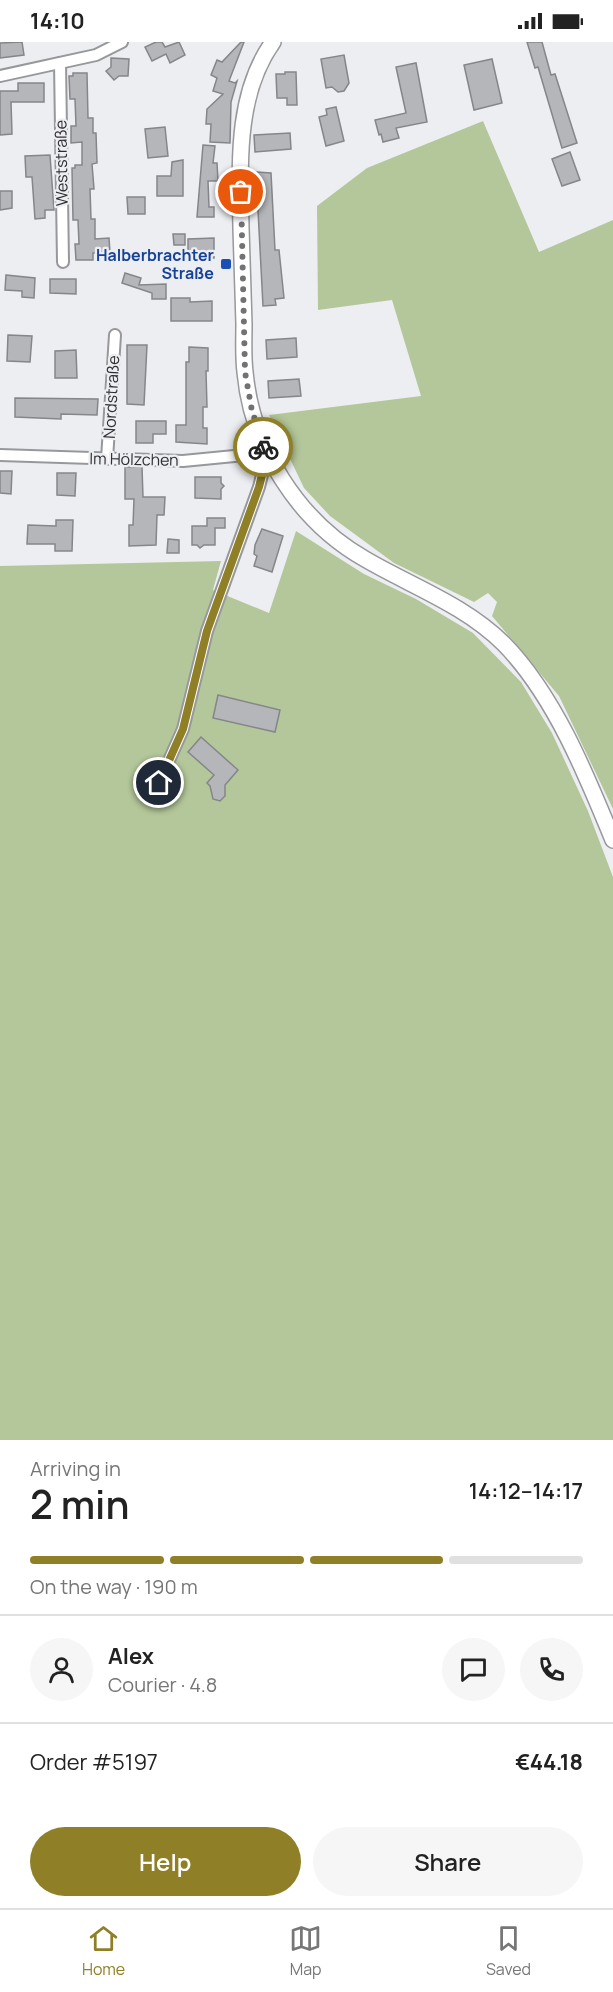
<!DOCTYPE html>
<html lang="en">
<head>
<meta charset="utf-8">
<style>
  body { margin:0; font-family:Manrope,sans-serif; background:#f6f6f6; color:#222; height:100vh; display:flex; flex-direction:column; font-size:22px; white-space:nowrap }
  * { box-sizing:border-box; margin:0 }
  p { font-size:20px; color:#767676 }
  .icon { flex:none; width:33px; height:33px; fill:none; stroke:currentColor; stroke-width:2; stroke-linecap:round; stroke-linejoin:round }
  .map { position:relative; height:1398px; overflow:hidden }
  .drawer { display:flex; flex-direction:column; background:#fff; flex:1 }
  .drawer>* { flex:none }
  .pin { position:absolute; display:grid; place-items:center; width:51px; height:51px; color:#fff; margin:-26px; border:3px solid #fff; border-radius:50%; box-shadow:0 2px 6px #0007 }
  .courier { position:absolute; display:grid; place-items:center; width:60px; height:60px; margin:-30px; border:4px solid #8f8027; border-radius:50%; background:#fff; color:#222; box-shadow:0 2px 8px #0007 }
  .headline em { font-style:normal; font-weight:600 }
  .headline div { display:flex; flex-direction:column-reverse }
  .headline { display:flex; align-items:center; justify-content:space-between; height:102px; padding:0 30px }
  h1 { font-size:39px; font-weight:600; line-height:45px }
  .bar { display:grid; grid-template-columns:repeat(4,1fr); gap:9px 6px; align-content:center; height:72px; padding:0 30px }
  .bar i { height:8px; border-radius:4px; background:#e0e0e0 }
  .bar .current { background:#8f8027 }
  .bar p { grid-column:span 4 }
  .line { display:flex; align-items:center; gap:15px; padding:0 30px; border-top:2px solid #e0e0e0 }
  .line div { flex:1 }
  .round { display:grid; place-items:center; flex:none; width:63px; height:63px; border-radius:32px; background:#f6f6f6 }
  .action { display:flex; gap:12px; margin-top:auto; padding:12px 30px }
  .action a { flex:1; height:69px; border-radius:36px; background:#8f8027; color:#fff; font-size:24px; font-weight:600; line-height:69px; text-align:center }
  .action a+a { background:#f6f6f6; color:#222 }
  .status { display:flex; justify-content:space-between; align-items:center; height:42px; padding:0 30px; background:#fff; direction:ltr }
  .status svg { height:16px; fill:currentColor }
  .tab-bar { display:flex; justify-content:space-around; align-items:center; height:84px; border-top:2px solid #e0e0e0; background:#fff; font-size:16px; color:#767676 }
  .tab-bar a { display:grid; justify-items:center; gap:3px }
  .tab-bar .current { color:#8f8027 }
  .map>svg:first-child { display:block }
  .green { fill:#b4c79a }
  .building { fill:#b5b6b9; stroke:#858689; stroke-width:1.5 }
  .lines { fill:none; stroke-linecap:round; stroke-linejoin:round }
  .street-casing { stroke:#97989b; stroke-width:14 }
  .secondary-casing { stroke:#97989b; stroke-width:18 }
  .street { stroke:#fff; stroke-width:10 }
  .secondary { stroke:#fff; stroke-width:15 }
  .done { stroke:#727275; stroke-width:6; stroke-dasharray:0 10.8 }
  .route { stroke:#8f8027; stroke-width:8 }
  .transit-dot { fill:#1a4fb4; stroke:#edeef2; stroke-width:2 }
  .labels { text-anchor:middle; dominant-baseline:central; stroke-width:4.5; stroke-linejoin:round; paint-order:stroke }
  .street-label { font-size:16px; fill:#2f2f31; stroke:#edeef2 }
  .transit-label { font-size:16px; font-weight:bold; fill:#164399; stroke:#edeef2; text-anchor:end }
</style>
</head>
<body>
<div class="status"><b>14:10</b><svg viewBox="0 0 49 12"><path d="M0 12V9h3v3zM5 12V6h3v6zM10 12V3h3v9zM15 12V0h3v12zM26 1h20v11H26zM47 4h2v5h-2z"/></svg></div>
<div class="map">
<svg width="613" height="1398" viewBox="0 0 613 1398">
  <rect width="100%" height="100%" fill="#edeef2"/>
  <!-- green -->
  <g class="green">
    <path d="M483,79L539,210L613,178V767L559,654L492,574L497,560L488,551L474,560L394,521L330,474L304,446L269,373L421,354L392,258L318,268L317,164L367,126Z"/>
    <path d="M296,489L364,532L416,557L473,591L521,640L552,691L588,769L613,835V1398H0V524L221,519L213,548L269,571Z"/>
  </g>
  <!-- building -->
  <g class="building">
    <path d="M22,0L24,13L0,16V1Z"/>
    <path d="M156,0H162L165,5L179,0L185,13L170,21L166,12L152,19L145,5Z"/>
    <path d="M241,0H244L229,39L235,41L237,39L231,60L230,101L210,100L211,82H206L207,67L223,52L213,49L217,36L211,33L217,18L222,20Z"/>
    <path d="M527,0H542L551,33L555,32L577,101L562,106L538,25L535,26Z"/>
    <path d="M344,13L349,41L344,49L338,50L332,45L326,46L321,17Z"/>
    <path d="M111,16L129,17L128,34H119L114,38L106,29L111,25Z"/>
    <path d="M492,17L502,61L474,68L464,23Z"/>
    <path d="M416,21L427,80L396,86L399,96L383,100L381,92L379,93L375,78L406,71L396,25Z"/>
    <path d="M285,30H296L297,63H287V56H277L276,32H285Z"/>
    <path d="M73,31H87L88,76H93V91H96L97,121L92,122L94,147H90L91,177H95V197L109,196L110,210L93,211V218H76L75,202H79L78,178H73L72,126H75V123H82V100L71,101V84H76L75,57H70L69,34H73Z"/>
    <path d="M18,41H44V60H11L12,92L0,93V49H18Z"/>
    <path d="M336,65L344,99L326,104L319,75L327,73L326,67Z"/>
    <path d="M165,85L168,114L148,116L145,87Z"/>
    <path d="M290,91L291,107L255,110L254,93Z"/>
    <path d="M203,103L215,104L213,121H217L218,139H208L209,165H214V175H197Z"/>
    <path d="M570,110L580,138L562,144L552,117Z"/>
    <path d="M50,113L54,168H45V176L35,177L32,135H26L25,114Z"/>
    <path d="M183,118V154H157V134H171L172,120Z"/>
    <path d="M256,130L271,131L275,208H279L284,256L275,257L276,263L263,264Z"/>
    <path d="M0,149H12V166L0,168Z"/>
    <path d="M127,155H145V172H128Z"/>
    <path d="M173,192H185V203H174Z"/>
    <path d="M214,196V216H188V197Z"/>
    <path d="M125,231L141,236L139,243L166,242V257H152V251L122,241Z"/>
    <path d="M6,233L35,236L34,256L22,255V249L5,248Z"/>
    <path d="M50,237H76V252L50,251Z"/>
    <path d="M171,256H190V260L212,259V279H171Z"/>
    <path d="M8,293L32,294L30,320L7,319Z"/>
    <path d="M296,296L297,315L267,317L266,298Z"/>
    <path d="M127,303H147L144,363L127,362Z"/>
    <path d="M189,305L208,306V329H206L207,365H203V386H207V402L176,400V383H186V320H189Z"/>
    <path d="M76,308L77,336H55V309Z"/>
    <path d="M299,337L301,354L269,356L268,339Z"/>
    <path d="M15,356L98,357L97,373L61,372V377L15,375Z"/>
    <path d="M136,379H166V392H153V401H136Z"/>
    <path d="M125,425H142L143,455H165L164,473H157L156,503L129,504V483H133L134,457H125Z"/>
    <path d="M0,429H12L11,452L0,451Z"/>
    <path d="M57,431H76L75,454L57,453Z"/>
    <path d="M195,435H221V441L224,444L221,447V457L195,456Z"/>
    <path d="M207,476H225V486H215V503H204L200,506L197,503H192V484H207Z"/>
    <path d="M56,478H73L72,509H55V502H27L28,483L56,484Z"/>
    <path d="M262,487L283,494L272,530L254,524L257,514L254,512L255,503Z"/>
    <path d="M168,497L179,498V511H167Z"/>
    <path d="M218,653L280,668L275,690L213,676Z"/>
    <path d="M201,695L238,728L225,743V754L220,759L213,757L210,744L207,741L214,733L188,710Z"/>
  </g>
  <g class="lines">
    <!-- street casing -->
    <g class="street-casing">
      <g id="street">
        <path d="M60,21L63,220"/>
        <path d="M0,34L96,13L122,0"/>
        <path d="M0,413L183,419L255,412L259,408"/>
        <path d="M107,417L115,293"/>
        <path d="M159,741L183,687L207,589L259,445L262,433L255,412"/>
      </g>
    </g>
    <!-- secondary casing -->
    <g class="secondary-casing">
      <path id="secondary" d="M273,0C235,53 240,124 241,186C242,218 243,250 244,282C244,298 243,314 245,330C252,406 298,479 365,517C411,544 465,563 504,602C554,653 586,732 613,798"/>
    </g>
    <!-- street -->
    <use href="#street" class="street"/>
    <!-- secondary -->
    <use href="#secondary" class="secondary"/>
  </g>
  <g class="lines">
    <!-- done -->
    <path class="done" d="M241,150L245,330L252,369L264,404L263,405"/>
    <!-- route -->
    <path class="route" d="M159,741L183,687L207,589L259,445L262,433L255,412L263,405"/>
  </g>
  <!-- markers -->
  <rect class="transit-dot" x="220" y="216" width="12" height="12" rx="3"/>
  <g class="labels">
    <!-- street labels -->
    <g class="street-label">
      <text transform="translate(61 121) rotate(-91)">Weststraße</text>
      <text transform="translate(111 355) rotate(-87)">Nordstraße</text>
      <text transform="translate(134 417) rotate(1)">Im Hölzchen</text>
    </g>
    <!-- transit labels -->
    <g class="transit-label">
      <text x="214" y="213">Halberbrachter<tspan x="214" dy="18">Straße</tspan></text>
    </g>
  </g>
</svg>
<div class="pin" style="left:241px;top:150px;background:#ea580c"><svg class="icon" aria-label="bag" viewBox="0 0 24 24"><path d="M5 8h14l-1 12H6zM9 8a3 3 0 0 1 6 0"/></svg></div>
<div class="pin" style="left:159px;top:741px;background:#1f2937"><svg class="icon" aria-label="home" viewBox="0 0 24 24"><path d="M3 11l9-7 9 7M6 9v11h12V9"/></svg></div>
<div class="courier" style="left:263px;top:405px"><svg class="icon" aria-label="bike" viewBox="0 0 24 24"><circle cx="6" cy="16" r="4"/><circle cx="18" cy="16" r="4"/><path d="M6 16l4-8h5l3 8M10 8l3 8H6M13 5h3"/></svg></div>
</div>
<section class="drawer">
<div class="headline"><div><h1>2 min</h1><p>Arriving in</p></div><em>14:12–14:17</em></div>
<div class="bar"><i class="current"></i><i class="current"></i><i class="current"></i><i></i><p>On the way · 190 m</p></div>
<div class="line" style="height:108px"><a class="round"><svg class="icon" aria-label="person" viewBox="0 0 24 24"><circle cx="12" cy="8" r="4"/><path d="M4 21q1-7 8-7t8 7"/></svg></a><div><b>Alex</b><p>Courier · 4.8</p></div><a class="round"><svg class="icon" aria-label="chat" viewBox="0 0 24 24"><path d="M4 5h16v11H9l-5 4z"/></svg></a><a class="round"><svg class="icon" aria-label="phone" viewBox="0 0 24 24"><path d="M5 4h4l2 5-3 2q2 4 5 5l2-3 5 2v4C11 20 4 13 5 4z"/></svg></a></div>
<div class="line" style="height:78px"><div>Order #5197</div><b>€44.18</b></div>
<div class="action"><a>Help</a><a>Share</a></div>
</section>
<nav class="tab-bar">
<a class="current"><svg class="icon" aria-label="home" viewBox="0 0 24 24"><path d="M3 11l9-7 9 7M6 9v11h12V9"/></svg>Home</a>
<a><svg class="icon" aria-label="map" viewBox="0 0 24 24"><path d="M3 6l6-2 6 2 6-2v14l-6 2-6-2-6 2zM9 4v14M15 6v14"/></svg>Map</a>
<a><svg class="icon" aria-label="saved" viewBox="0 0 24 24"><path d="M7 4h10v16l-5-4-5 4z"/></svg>Saved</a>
</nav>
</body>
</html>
